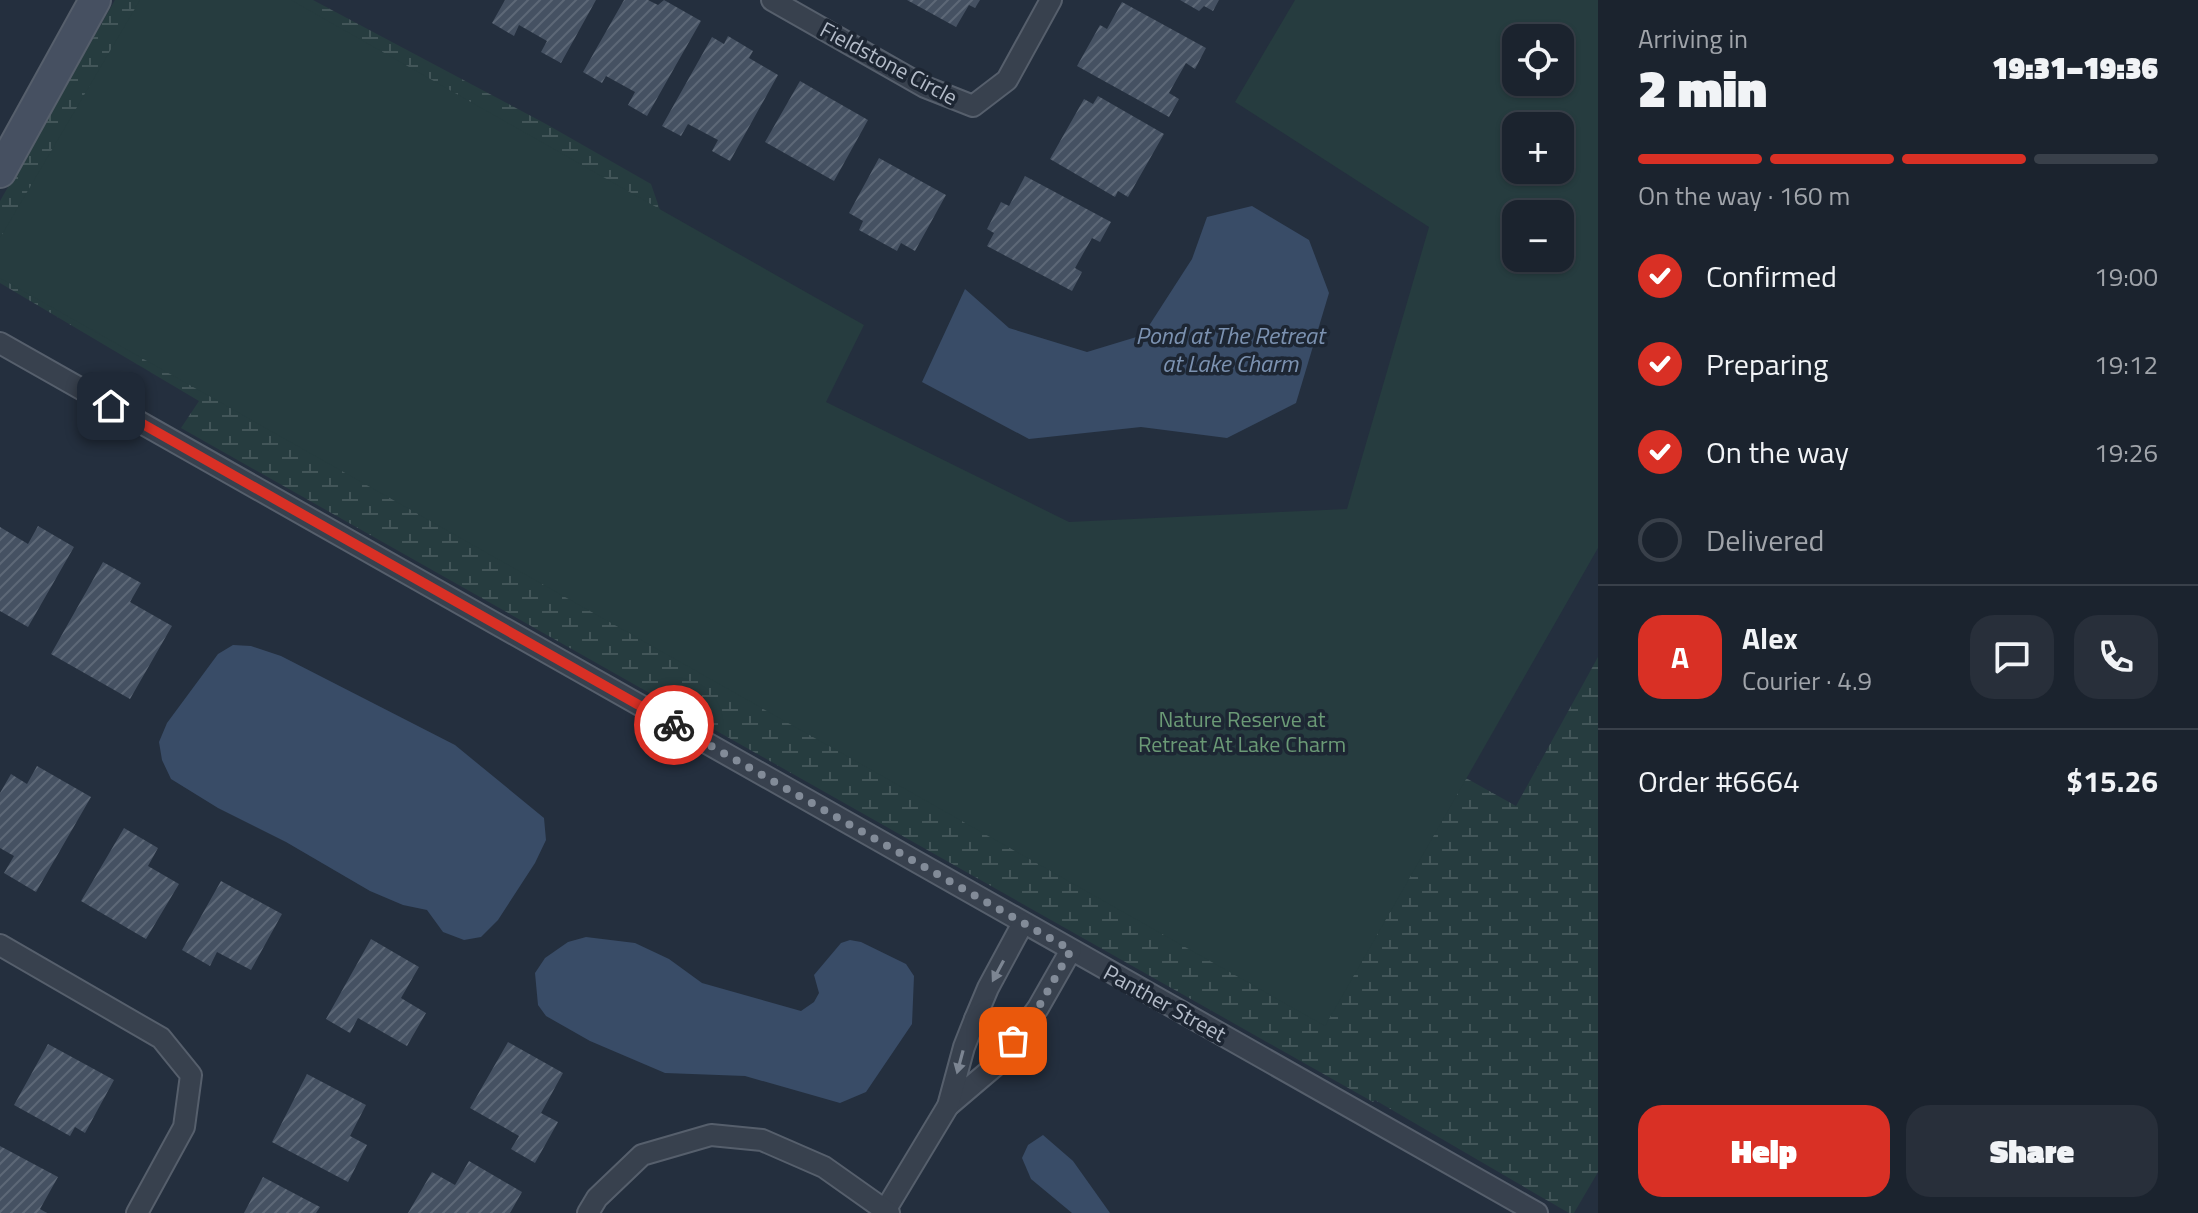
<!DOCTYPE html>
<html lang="en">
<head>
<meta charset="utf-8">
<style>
  body { margin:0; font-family:"Titillium Web",sans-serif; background:#282f3a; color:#f1f3f6; height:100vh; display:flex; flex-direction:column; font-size:30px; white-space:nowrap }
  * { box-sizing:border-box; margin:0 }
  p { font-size:26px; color:#a0a4aa }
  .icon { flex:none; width:44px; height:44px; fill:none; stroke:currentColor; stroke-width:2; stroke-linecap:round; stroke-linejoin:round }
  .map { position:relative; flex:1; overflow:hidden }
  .details { display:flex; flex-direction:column; background:#1b232e; width:600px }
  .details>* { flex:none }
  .controls { position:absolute; left:1502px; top:24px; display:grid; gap:16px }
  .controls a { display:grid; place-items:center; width:72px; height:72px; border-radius:16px; background:#1b232e; box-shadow:0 2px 6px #0004,0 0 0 2px #39404a; font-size:40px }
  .pin { position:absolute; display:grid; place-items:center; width:68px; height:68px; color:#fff; margin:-34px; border-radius:16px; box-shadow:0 4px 12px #0006 }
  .courier { position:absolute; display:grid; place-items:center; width:80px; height:80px; margin:-40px; border:6px solid #d93025; border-radius:50%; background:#fff; color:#222; box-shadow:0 2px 10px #0007 }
  .overview em { font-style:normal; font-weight:800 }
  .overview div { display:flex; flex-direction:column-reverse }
  .overview { display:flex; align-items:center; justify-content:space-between; height:136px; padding:0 40px }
  h1 { font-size:52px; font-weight:800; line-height:60px }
  .bar { display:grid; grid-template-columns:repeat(4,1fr); gap:12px 8px; align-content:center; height:96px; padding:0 40px }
  .bar i { height:10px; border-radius:6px; background:#39404a }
  .bar .on { background:#d93025 }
  .bar p { grid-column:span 4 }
  .line { display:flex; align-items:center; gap:20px; padding:0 40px; border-top:2px solid #39404a }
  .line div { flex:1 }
  .round { display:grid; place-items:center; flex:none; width:84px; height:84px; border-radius:24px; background:#282f3a }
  ol { padding:0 40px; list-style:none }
  li { display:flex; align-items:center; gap:24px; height:88px }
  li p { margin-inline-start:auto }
  li .icon { padding:8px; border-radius:50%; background:#d93025; color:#fff; stroke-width:4 }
  li:last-child { color:#a0a4aa }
  li i { width:44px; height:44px; border:4px solid #39404a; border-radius:50% }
  .cta { display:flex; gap:16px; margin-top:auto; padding:16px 40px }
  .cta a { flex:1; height:92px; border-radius:24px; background:#d93025; color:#fff; font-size:32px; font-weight:800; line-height:92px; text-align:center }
  .cta a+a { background:#282f3a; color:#f1f3f6 }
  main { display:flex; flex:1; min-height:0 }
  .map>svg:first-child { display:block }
  .wetland { fill:url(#wetland-marsh) }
  .park { fill:#263c3f; fill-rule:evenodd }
  .water { fill:#394c67 }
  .building { fill:url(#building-hatch) }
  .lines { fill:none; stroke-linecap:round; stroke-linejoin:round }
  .street-casing { stroke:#565f6c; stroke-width:24 }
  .secondary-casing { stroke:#565f6c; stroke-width:34 }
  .street { stroke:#38414e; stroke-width:20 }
  .secondary { stroke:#465061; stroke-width:30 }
  .oneway { fill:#7c8592 }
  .done { stroke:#828b98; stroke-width:8; stroke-dasharray:0 14.4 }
  .route { stroke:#d93025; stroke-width:10 }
  .labels { text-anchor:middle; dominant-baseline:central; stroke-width:7; stroke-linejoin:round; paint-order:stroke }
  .street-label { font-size:22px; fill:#b4bcc9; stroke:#1d2633 }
  .park-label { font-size:22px; fill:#6b9a76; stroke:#1d2633 }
  .water-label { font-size:24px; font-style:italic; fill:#7c92b1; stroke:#1d2633 }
</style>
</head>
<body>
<main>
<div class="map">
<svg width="1598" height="1213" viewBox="0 0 1598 1213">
  <defs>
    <pattern id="wetland-marsh" width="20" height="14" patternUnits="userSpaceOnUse" patternTransform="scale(2)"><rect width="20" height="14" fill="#263c3f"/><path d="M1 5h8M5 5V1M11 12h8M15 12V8" fill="none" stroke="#435659"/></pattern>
    <pattern id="building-hatch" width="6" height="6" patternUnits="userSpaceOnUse" patternTransform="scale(2)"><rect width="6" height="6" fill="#455162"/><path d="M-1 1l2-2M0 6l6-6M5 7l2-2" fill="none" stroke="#5d6877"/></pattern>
  </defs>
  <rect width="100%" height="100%" fill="#242f3e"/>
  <!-- wetland -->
  <path class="wetland" d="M115,0H313L546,124L651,184L710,355L1516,806L1598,657V1172L1574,1213H1569L1543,1198L1375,1100L1373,1102L181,428L199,401L0,283V201Z"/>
  <!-- park -->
  <path class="park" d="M140,0H291L864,325L826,402L1069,522L1347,509L1429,227L1235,102L1295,0H1598V548L1325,1026L0,278V238ZM1516,38H1560V82H1516ZM1516,126H1560V170H1516ZM1516,214H1560V258H1516Z"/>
  <!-- water -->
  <g class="water">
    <path d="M1252,206L1309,240L1329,293L1296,403L1227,438L1141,427L1029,439L922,382L965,289L1009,328L1087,352L1143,335L1192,259L1207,217Z"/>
    <path d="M233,645L251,646L281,656L455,745L544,818L546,840L535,863L498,920L481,937L464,940L443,932L427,910L403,905L370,891L286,842L218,808L171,779L162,760L159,742L167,723L218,654Z"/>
    <path d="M586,937L635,943L669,959L702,983L801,1011L814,1002L819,993L814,975L841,943L850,940L861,942L906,964L914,976L912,1024L866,1092L840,1103L745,1076L665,1073L590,1041L546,1016L538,1005L535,973L545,958L568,942Z"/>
    <path d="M1043,1135L1073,1161L1110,1213H1072L1031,1179L1022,1158L1028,1145Z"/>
  </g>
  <!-- building -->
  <g class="building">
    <path d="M505,0H596L561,63L541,52L547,41L519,25L514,36L492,23Z"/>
    <path d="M624,0H648L658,5L664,0L701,21L647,116L628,105L635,92L606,76L602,83L583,72Z"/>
    <path d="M907,0H980L975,8L969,5L956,27Z"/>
    <path d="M1180,0H1219L1213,11L1204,6L1199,11Z"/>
    <path d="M1122,2L1206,48L1195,69L1186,63L1169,93L1179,99L1169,117L1077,66L1100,25L1107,29Z"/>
    <path d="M728,36L753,51L749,58L778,75L730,161L712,151L718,140L688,124L681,136L662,126L712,37L724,44Z"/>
    <path d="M800,81L868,120L834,181L765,142Z"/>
    <path d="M1098,96L1164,134L1128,197L1118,191L1115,197L1050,159L1084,99L1093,104Z"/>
    <path d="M879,158L946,195L915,251L901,243L897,251L859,230L863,221L849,213Z"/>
    <path d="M1025,176L1111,222L1100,242L1092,238L1075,268L1082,272L1072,291L987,246L994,233L987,229L1001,202L1009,206Z"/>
    <path d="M38,526L74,547L28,627L0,611V527L28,544Z"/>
    <path d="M103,562L141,583L130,602L172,626L130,699L51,654Z"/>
    <path d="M37,766L91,797L36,892L4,873L14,856L0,848V793L11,774L27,784Z"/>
    <path d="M124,828L158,848L148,866L179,884L146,939L81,901Z"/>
    <path d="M221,881L282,914L251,970L217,952L210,966L182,950Z"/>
    <path d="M371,939L419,967L401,998L426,1013L407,1046L358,1018L350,1033L326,1019Z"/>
    <path d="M508,1042L563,1073L541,1113L558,1122L535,1163L511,1149L519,1136L470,1108Z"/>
    <path d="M48,1044L114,1080L85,1133L75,1127L70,1136L14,1105Z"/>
    <path d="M307,1074L366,1105L350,1136L367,1145L348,1182L272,1142Z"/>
    <path d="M0,1146L58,1177L40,1209L47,1213H0Z"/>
    <path d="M469,1161L522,1192L510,1213H408L432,1172L455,1185Z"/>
    <path d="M263,1177L320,1207L316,1213H244Z"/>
  </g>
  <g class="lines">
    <!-- street casing -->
    <g class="street-casing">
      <g id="street">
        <path d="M772,0L925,87L973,106L1007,80L1051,0"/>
        <path d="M0,343L1537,1213"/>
        <path d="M0,945L161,1038L191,1075L184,1127L137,1213"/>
        <path d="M975,1019L1013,1041"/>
        <path d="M948,1106L995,1066L1038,1008L1071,950"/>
        <path d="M886,1209L948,1106L964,1047L975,1019L988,988L1023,923"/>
        <path d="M588,1213L597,1198L642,1155L711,1135L762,1140L824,1167L889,1213"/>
      </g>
    </g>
    <!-- secondary casing -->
    <g class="secondary-casing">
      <path id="secondary" d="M0,172L95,0"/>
    </g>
    <!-- street -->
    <use href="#street" class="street"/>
    <!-- secondary -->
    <use href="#secondary" class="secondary"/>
  </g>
  <!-- one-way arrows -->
  <defs><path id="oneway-solid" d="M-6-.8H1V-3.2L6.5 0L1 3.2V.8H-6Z" transform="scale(2)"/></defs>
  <g class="oneway">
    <use href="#oneway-solid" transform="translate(998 971) rotate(118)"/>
    <use href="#oneway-solid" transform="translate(960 1062) rotate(105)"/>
  </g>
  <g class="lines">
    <!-- done -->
    <path class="done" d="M674,725L1071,950L1038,1008L1013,1041"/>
    <!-- route -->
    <path class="route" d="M111,406L674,725"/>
  </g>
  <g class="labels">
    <!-- street labels -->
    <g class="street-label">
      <text transform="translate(889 63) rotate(28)">Fieldstone Circle</text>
      <text transform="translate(1165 1003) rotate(29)">Panther Street</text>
    </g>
    <!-- park labels -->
    <g class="park-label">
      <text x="1242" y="719">Nature Reserve at<tspan x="1242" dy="25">Retreat At Lake Charm</tspan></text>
    </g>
    <!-- water labels -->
    <g class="water-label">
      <text x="1230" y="335">Pond at The Retreat<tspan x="1230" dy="28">at Lake Charm</tspan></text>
    </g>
  </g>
</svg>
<div class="controls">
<a><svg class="icon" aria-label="locate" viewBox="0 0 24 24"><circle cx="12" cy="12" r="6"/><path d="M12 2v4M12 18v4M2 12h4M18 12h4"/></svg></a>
<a>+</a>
<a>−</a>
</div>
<div class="pin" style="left:1013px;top:1041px;background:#ea580c"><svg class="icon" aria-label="bag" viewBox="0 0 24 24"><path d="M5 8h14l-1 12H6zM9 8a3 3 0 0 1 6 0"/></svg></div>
<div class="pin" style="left:111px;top:406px;background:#1f2937"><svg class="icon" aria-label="home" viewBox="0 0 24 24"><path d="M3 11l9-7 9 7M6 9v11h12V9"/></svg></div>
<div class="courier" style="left:674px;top:725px"><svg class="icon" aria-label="bike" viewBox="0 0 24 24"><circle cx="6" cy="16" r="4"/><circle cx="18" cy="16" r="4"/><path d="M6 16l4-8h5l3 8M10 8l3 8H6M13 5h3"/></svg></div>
</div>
<section class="details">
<div class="overview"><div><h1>2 min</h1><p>Arriving in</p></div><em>19:31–19:36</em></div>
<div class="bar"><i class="on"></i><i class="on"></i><i class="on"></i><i></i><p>On the way · 160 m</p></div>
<ol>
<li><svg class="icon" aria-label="check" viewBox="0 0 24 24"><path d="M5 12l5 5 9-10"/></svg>Confirmed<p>19:00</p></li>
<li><svg class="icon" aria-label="check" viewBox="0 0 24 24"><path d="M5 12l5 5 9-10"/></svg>Preparing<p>19:12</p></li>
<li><svg class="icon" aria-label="check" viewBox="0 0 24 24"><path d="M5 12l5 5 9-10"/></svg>On the way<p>19:26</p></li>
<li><i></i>Delivered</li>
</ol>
<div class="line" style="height:144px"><b class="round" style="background:#d93025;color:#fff">A</b><div><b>Alex</b><p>Courier · 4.9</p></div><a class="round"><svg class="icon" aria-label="chat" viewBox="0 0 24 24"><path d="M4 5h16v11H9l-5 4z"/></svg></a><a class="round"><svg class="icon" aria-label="phone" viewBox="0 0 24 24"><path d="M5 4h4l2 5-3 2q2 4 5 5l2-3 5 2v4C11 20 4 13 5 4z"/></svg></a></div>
<div class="line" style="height:104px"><div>Order #6664</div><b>$15.26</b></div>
<div class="cta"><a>Help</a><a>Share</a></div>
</section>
</main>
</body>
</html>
